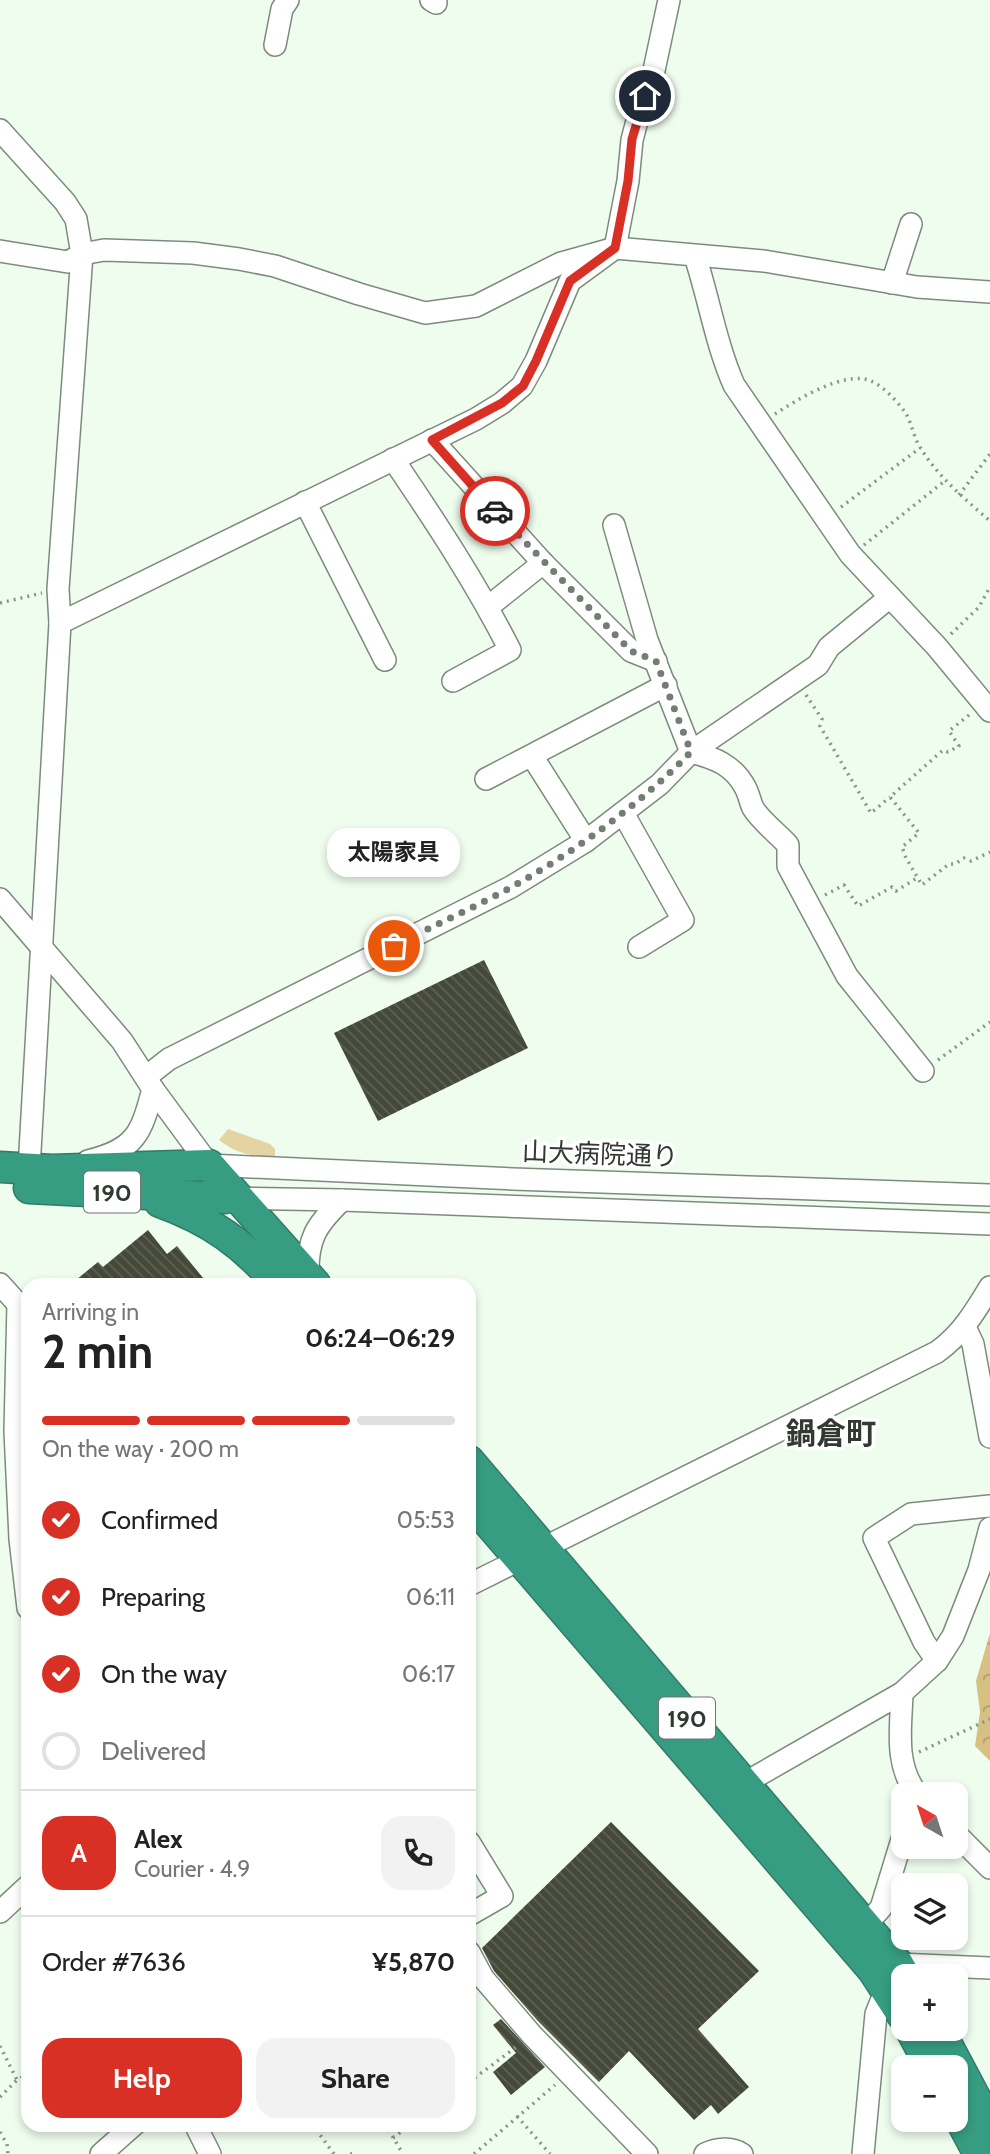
<!DOCTYPE html>
<html lang="en">
<head>
<meta charset="utf-8">
<style>
  body { margin:0; font-family:Cabin,"Noto Sans JP",sans-serif; background:#f2f2f2; color:#222; height:100vh; display:flex; flex-direction:column; font-size:26px; white-space:nowrap }
  * { box-sizing:border-box; margin:0 }
  p { font-size:23px; color:#767676 }
  .icon { flex:none; width:38px; height:38px; fill:none; stroke:currentColor; stroke-width:2; stroke-linecap:round; stroke-linejoin:round }
  .map { position:relative; flex:1; overflow:hidden }
  .sheet { position:absolute; left:21px; top:1278px; width:455px; height:854px; display:flex; flex-direction:column; background:#fff; border-radius:21px; box-shadow:0 4px 10px #0003 }
  .sheet>* { flex:none }
  .needle { width:46px; rotate:321deg }
  .buttons { position:absolute; left:891px; top:1782px; display:grid; gap:14px }
  .buttons a { display:grid; place-items:center; width:77px; height:77px; border-radius:14px; background:#fff; box-shadow:0 4px 10px #0003; font-size:35px }
  .pin { position:absolute; display:grid; place-items:center; width:60px; height:60px; color:#fff; margin:-30px; border:4px solid #fff; border-radius:50%; box-shadow:0 2px 7px #0007 }
  .courier { position:absolute; display:grid; place-items:center; width:70px; height:70px; margin:-35px; border:5px solid #d93025; border-radius:50%; background:#fff; color:#222; box-shadow:0 2px 9px #0007 }
  .bubble { position:absolute; height:49px; border-radius:21px; background:#fff; box-shadow:0 4px 10px #0003; font-size:23px; font-weight:700; line-height:49px; text-align:center }
  .summary em { font-style:normal; font-weight:700 }
  .summary div { display:flex; flex-direction:column-reverse }
  .summary { display:flex; align-items:center; justify-content:space-between; height:119px; padding:0 21px }
  h1 { font-size:46px; font-weight:700; line-height:52px }
  .bar { display:grid; grid-template-columns:repeat(4,1fr); gap:10px 7px; align-content:center; height:84px; padding:0 21px }
  .bar i { height:9px; border-radius:5px; background:#e0e0e0 }
  .bar .selected { background:#d93025 }
  .bar p { grid-column:span 4 }
  .line { display:flex; align-items:center; gap:18px; padding:0 21px; border-top:2px solid #e0e0e0 }
  .line div { flex:1 }
  .round { display:grid; place-items:center; flex:none; width:74px; height:74px; border-radius:21px; background:#f2f2f2 }
  ol { padding:0 21px; list-style:none }
  li { display:flex; align-items:center; gap:21px; height:77px }
  li p { margin-inline-start:auto }
  li .icon { padding:7px; border-radius:50%; background:#d93025; color:#fff; stroke-width:4 }
  li:last-child { color:#767676 }
  li i { width:38px; height:38px; border:4px solid #e0e0e0; border-radius:50% }
  .primary-button { display:flex; gap:14px; margin-top:auto; padding:14px 21px }
  .primary-button a { flex:1; height:80px; border-radius:21px; background:#d93025; color:#fff; font-size:28px; font-weight:700; line-height:80px; text-align:center }
  .primary-button a+a { background:#f2f2f2; color:#222 }
  .map>svg:first-child { display:block }
  .grass { fill:#e4d4a4 }
  .forest { fill:url(#forest-crowns) }
  .building { fill:url(#building-back-hatch) }
  .lines { fill:none; stroke-linecap:round; stroke-linejoin:round }
  .minor-casing { stroke:#7d8b7d; stroke-width:24 }
  .highway-casing { stroke:#357a66; stroke-width:33 }
  .path { stroke:#8a948a; stroke-width:3.5; stroke-dasharray:2 5; stroke-linecap:butt }
  .minor { stroke:#fff; stroke-width:21 }
  .highway { stroke:#369d82; stroke-width:30 }
  .done { stroke:#747d74; stroke-width:7; stroke-dasharray:0 12.6 }
  .route { stroke:#d93025; stroke-width:9 }
  .labels { text-anchor:middle; dominant-baseline:central; stroke-width:7; stroke-linejoin:round; paint-order:stroke }
  .shield { fill:#fff; stroke:#707470; stroke-width:2 }
  .shield-label { font-size:24px; font-weight:bold; fill:#323832 }
  .street-label { font-size:26px; fill:#323832; stroke:#fff }
  .quarter-label { font-size:30px; font-weight:bold; fill:#323832; stroke:#fff }
</style>
</head>
<body>
<div class="map">
<svg width="990" height="2154" viewBox="0 0 990 2154">
  <defs>
    <pattern id="forest-crowns" width="20" height="18" patternUnits="userSpaceOnUse" patternTransform="scale(1.75)"><rect width="20" height="18" fill="#d6c182"/><path d="M2 6a3 3 0 1 1 6 0M12 15a3 3 0 1 1 6 0" fill="none" stroke="#ae9e6b"/></pattern>
    <pattern id="building-back-hatch" width="6" height="6" patternUnits="userSpaceOnUse" patternTransform="scale(1.75)"><rect width="6" height="6" fill="#454939"/><path d="M-1 5l2 2M0 0l6 6M5-1l2 2" fill="none" stroke="#5e6154"/></pattern>
  </defs>
  <rect width="100%" height="100%" fill="#eefdee"/>
  <!-- grass -->
  <path class="grass" d="M228,1129L270,1144L275,1149V1158C253,1156 236,1154 219,1140Z"/>
  <!-- forest -->
  <path class="forest" d="M990,1633V1761L975,1746L980,1712L976,1681Z"/>
  <!-- building -->
  <g class="building">
    <path d="M484,960L528,1048L378,1121L334,1033Z"/>
    <path d="M148,1230L167,1254L177,1246L208,1284H71L98,1262L103,1267Z"/>
    <path d="M611,1822L759,1971L698,2029L749,2087L718,2114L711,2105L694,2120L629,2051L599,2082L538,2021L494,1971L482,1948Z"/>
    <path d="M501,2019L545,2067L511,2095L493,2072L516,2053L493,2025Z"/>
  </g>
  <g class="lines">
    <!-- minor casing -->
    <g class="minor-casing">
      <g id="minor">
        <path d="M431,0L436,3"/>
        <path d="M275,45L282,9L288,0"/>
        <path d="M0,130L65,202L76,219L82,254L58,589L60,623L29,1169"/>
        <path d="M0,251L68,262L82,254L104,250L193,253L239,259L275,266L359,294L425,313L476,306L561,263L615,248L764,261L917,287L990,292"/>
        <path d="M695,256C709,299 716,344 734,385L850,554L937,647L990,711"/>
        <path d="M892,283L911,224"/>
        <path d="M432,440L543,563L631,651L656,661"/>
        <path d="M393,459C435,521 476,583 510,650L453,681"/>
        <path d="M305,502L385,660"/>
        <path d="M614,525L647,640L691,752C715,758 733,765 745,787C749,794 750,802 753,808C760,820 778,834 788,845V866L847,976L923,1071"/>
        <path d="M488,607L543,563"/>
        <path d="M60,623L476,419L502,403L522,386L536,361L570,281L615,248L628,181L632,140L638,117L653,75L669,0"/>
        <path d="M532,756L586,841"/>
        <path d="M486,779L666,685"/>
        <path d="M623,813L683,920L639,947"/>
        <path d="M0,899L122,1041L153,1089L209,1165L513,1179L990,1195"/>
        <path d="M146,1077L169,1059L511,887L586,841L660,784L691,752L818,665L829,647L890,597"/>
        <path d="M88,1161C136,1149 141,1134 153,1089"/>
        <path d="M230,1198L342,1200L990,1224"/>
        <path d="M308,1276C307,1239 316,1225 342,1200"/>
        <path d="M0,1284L18,1304L28,1311"/>
        <path d="M18,1304L15,1431L20,1539L28,1608"/>
        <path d="M965,1327L973,1344L990,1437"/>
        <path d="M469,1585L937,1352C961,1335 975,1312 990,1287"/>
        <path d="M937,1661L924,1642L874,1538L911,1514L990,1506"/>
        <path d="M902,1693C901,1728 894,1764 917,1794"/>
        <path d="M743,1784L902,1693L937,1661L953,1636L979,1570L990,1528"/>
        <path d="M956,1834L990,1868"/>
        <path d="M469,1842L502,1896L469,1915"/>
        <path d="M0,1912L28,1886"/>
        <path d="M865,1926L881,1908L903,1836"/>
        <path d="M469,1952L483,1978L532,2035L647,2154"/>
        <path d="M887,1967L898,1964L990,1968"/>
        <path d="M195,2124L210,2154"/>
        <path d="M101,2154L135,2124"/>
        <path d="M705,2154C716,2148 731,2147 742,2154"/>
        <path d="M863,2154L876,2014L886,1989"/>
      </g>
    </g>
    <!-- highway casing -->
    <g class="highway-casing">
      <g id="highway">
        <path d="M0,1167L52,1170L209,1165L315,1284"/>
        <path d="M29,1188L225,1198"/>
        <path d="M160,1202C210,1220 244,1244 278,1284"/>
        <path d="M469,1461L898,1964L905,1976"/>
        <path d="M469,1500L873,1970L903,2016"/>
        <path d="M910,2028L931,2067"/>
        <path d="M938,2028L990,2126"/>
        <path d="M956,2111L979,2154"/>
      </g>
    </g>
    <!-- path -->
    <g class="path">
      <path d="M775,414C797,400 836,375 864,379C879,381 896,400 905,412C912,423 913,436 920,447C937,476 965,499 990,521"/>
      <path d="M959,495L990,454"/>
      <path d="M841,507L920,448"/>
      <path d="M864,545L946,480"/>
      <path d="M0,603L42,593"/>
      <path d="M951,634L979,607L990,587"/>
      <path d="M806,695L822,719L820,726L871,813L890,797"/>
      <path d="M969,715L949,731L959,746L948,752L943,750L890,797L919,833L902,847L906,858L922,885L949,864H955L964,858L971,861L990,852"/>
      <path d="M825,895L844,885L858,906L892,887L896,891L917,878"/>
      <path d="M938,1060L990,1022"/>
      <path d="M919,1752L990,1719"/>
      <path d="M0,2046L17,2080"/>
      <path d="M469,2082L519,2045"/>
      <path d="M0,2097L17,2080L28,2074"/>
      <path d="M517,2116L550,2154"/>
      <path d="M312,2124L334,2154"/>
      <path d="M385,2124L403,2154"/>
      <path d="M220,2131L231,2124"/>
      <path d="M0,2132L7,2144L8,2154"/>
      <path d="M393,2138L411,2124"/>
      <path d="M350,2154H354"/>
      <path d="M474,2154L555,2085"/>
    </g>
    <!-- minor -->
    <use href="#minor" class="minor"/>
    <!-- highway -->
    <use href="#highway" class="highway"/>
  </g>
  <g class="lines">
    <!-- done -->
    <path class="done" d="M394,946C433,926 473,908 510,888C576,851 639,805 691,752L656,661L631,651L495,511"/>
    <!-- route -->
    <path class="route" d="M495,511L432,440L502,403L523,386L536,361L570,281L615,248L628,181L632,139L645,96"/>
  </g>
  <g class="labels">
    <!-- shield labels -->
    <g class="shield">
      <rect x="84" y="1171.5" width="56" height="41" rx="5"/>
      <rect x="659" y="1697.5" width="56" height="41" rx="5"/>
    </g>
    <g class="shield-label">
      <text x="112" y="1192">190</text>
      <text x="687" y="1718">190</text>
    </g>
    <!-- street labels -->
    <g class="street-label">
      <text transform="translate(600 1154) rotate(2)">山大病院通り</text>
    </g>
    <!-- quarter labels -->
    <g class="quarter-label">
      <text x="831" y="1433">鍋倉町</text>
    </g>
  </g>
</svg>
<div class="buttons">
<a><svg class="needle" viewBox="-14 -14 28 28"><path d="M0-13l5 13h-10z" fill="#e53935"/><path d="M0 13l5-13h-10z" fill="#767676"/></svg></a>
<a><svg class="icon" aria-label="layers" viewBox="0 0 24 24"><path d="M12 4l9 5-9 5-9-5zM3 14l9 5 9-5"/></svg></a>
<a>+</a>
<a>−</a>
</div>
<div class="pin" style="left:394px;top:946px;background:#ea580c"><svg class="icon" aria-label="bag" viewBox="0 0 24 24"><path d="M5 8h14l-1 12H6zM9 8a3 3 0 0 1 6 0"/></svg></div>
<div class="pin" style="left:645px;top:96px;background:#1f2937"><svg class="icon" aria-label="home" viewBox="0 0 24 24"><path d="M3 11l9-7 9 7M6 9v11h12V9"/></svg></div>
<div class="courier" style="left:495px;top:511px"><svg class="icon" aria-label="car" viewBox="0 0 24 24"><path d="M5 17H2v-5l4-1 3-4h7l3 4 3 1v5h-3M9 17h6M6 11h13"/><circle cx="7" cy="17" r="2"/><circle cx="17" cy="17" r="2"/></svg></div>
<div class="bubble" style="left:327px;top:828px;width:133px">太陽家具</div>
<section class="sheet">
<div class="summary"><div><h1>2 min</h1><p>Arriving in</p></div><em>06:24–06:29</em></div>
<div class="bar"><i class="selected"></i><i class="selected"></i><i class="selected"></i><i></i><p>On the way · 200 m</p></div>
<ol>
<li><svg class="icon" aria-label="check" viewBox="0 0 24 24"><path d="M5 12l5 5 9-10"/></svg>Confirmed<p>05:53</p></li>
<li><svg class="icon" aria-label="check" viewBox="0 0 24 24"><path d="M5 12l5 5 9-10"/></svg>Preparing<p>06:11</p></li>
<li><svg class="icon" aria-label="check" viewBox="0 0 24 24"><path d="M5 12l5 5 9-10"/></svg>On the way<p>06:17</p></li>
<li><i></i>Delivered</li>
</ol>
<div class="line" style="height:126px"><b class="round" style="background:#d93025;color:#fff">A</b><div><b>Alex</b><p>Courier · 4.9</p></div><a class="round"><svg class="icon" aria-label="phone" viewBox="0 0 24 24"><path d="M5 4h4l2 5-3 2q2 4 5 5l2-3 5 2v4C11 20 4 13 5 4z"/></svg></a></div>
<div class="line" style="height:91px"><div>Order #7636</div><b>¥5,870</b></div>
<div class="primary-button"><a>Help</a><a>Share</a></div>
</section>
</div>
</body>
</html>
